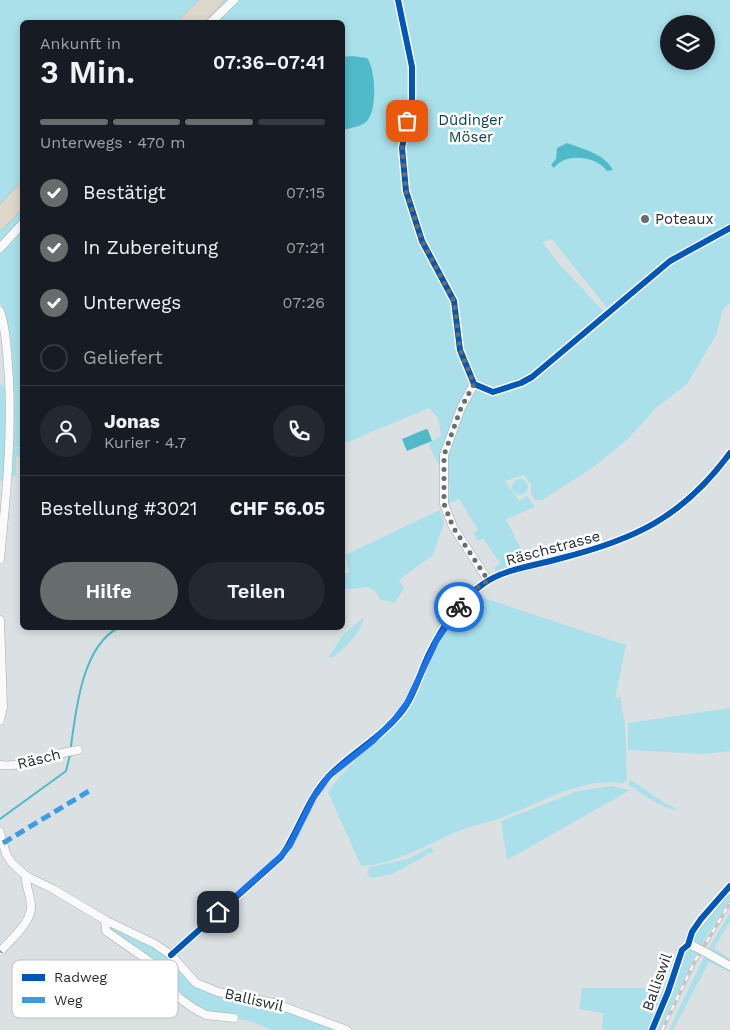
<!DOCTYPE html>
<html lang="de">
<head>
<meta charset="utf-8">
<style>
  body { margin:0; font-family:"Work Sans",sans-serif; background:#242831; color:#f1f3f6; height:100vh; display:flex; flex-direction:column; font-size:19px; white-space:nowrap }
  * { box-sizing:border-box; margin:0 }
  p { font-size:16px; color:#9ea1a6 }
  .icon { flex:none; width:28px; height:28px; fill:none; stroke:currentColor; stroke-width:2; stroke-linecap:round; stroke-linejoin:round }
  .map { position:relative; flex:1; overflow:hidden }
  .panel { position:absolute; left:20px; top:20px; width:325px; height:610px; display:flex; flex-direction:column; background:#171b24; border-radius:8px; box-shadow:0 2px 8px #0003 }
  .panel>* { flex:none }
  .controls { position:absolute; left:660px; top:15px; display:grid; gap:10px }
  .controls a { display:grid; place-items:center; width:55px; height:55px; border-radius:50%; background:#171b24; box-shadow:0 2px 8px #0003; font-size:25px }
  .pin { position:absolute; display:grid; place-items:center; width:42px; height:42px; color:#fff; margin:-21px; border-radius:10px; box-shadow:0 2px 8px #0006 }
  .courier { position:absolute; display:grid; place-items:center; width:50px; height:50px; margin:-25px; border:4px solid #1a73e8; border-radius:50%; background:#fff; color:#222; box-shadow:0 1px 6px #0007 }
  .head em { font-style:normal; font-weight:600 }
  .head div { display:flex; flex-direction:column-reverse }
  .head { display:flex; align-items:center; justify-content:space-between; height:85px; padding:0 20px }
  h1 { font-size:32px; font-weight:600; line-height:38px }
  .bar { display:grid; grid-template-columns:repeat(4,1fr); gap:8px 5px; align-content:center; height:60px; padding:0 20px }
  .bar i { height:6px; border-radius:4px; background:#363941 }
  .bar .active { background:#676c6d }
  .bar p { grid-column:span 4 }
  .line { display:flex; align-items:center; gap:12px; padding:0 20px; border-top:1px solid #363941 }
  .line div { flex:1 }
  .round { display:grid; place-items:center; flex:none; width:52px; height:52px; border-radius:26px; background:#242831 }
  ol { padding:0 20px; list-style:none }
  li { display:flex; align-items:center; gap:15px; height:55px }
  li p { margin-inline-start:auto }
  li .icon { padding:5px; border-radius:50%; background:#676c6d; color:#fff; stroke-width:4 }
  li:last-child { color:#9ea1a6 }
  li i { width:28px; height:28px; border:2px solid #363941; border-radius:50% }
  .button { display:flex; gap:10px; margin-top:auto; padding:10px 20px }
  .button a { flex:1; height:58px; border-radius:30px; background:#676c6d; color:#fff; font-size:20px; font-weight:600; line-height:58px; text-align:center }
  .button a+a { background:#242831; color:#f1f3f6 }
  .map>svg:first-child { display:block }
  .green { fill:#a9e0ea; fill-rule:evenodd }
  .water { fill:#50bac9 }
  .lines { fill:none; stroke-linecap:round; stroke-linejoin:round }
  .stream { stroke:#50bac9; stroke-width:2 }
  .minor-casing { stroke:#a7abac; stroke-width:9 }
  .highway-casing { stroke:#bcbfbf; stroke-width:12 }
  .minor { stroke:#fafafb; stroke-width:8 }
  .highway { stroke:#ddd6cb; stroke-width:11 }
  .rail-casing { stroke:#c5c7c7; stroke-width:4 }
  .rail { stroke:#fff; stroke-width:2; stroke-dasharray:5.5; stroke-linecap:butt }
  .minor-bridge-casing { stroke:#a7abac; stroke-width:9; stroke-linecap:butt }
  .minor-bridge { stroke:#fafafb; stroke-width:8 }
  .quiet { stroke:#3d9de1; stroke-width:5; stroke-dasharray:10 5; stroke-linecap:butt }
  .cycleway-casing { stroke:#fff; stroke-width:9 }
  .cycleway { stroke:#0057b8; stroke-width:6 }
  .done { stroke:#676c6d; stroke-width:5; stroke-dasharray:0 9 }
  .route { stroke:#1a73e8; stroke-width:6 }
  .poi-dot { fill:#676c6d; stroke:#fff; stroke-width:2 }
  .labels { text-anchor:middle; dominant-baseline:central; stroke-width:5; stroke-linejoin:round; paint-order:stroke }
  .park-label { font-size:15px; fill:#0c454e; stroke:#fff }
  .poi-label { font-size:15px; fill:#292d2e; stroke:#fff; text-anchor:start }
  .street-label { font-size:15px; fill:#292d2e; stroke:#fff }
  .key { fill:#fff; stroke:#bfc0c0; stroke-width:1 }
  .key-label { font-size:14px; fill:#292d2e }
</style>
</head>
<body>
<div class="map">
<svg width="730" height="1030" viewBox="0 0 730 1030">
  <rect width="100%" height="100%" fill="#dbe1e2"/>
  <!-- green -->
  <g class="green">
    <path d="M0,0H730V226L665,261L607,308L552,239L542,242L561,266L607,315L670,263L730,231V303L723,309L716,335L687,384L657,407L628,439L592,468L542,500H535L531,493V484L524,475L483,488L505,481L519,501L527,496L535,507L506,519L528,564L496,571L494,568L500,563L483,538L478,541L473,533L478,530L459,499L448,504L450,485L428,444L441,435L438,418L429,408L343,444L342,22H22V446L13,448C13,409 17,336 0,302ZM669,24H706V61H669Z"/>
    <path d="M2,384L8,390L9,449L22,448V457L16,456V475L12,478L0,481V385Z"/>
    <circle cx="520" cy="487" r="8"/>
    <path d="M440,510L444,523L433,555L399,580L404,589L394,603L380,599L376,592L368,587L350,589L343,588V574L349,572L345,555Z"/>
    <path d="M475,595L626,645L615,698L620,697L625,724L627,779L624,783C578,778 542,803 501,818C485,823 469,826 454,833C423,847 395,864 361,866L328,792C352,757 390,736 413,700C424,684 427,664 437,648C447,629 461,612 475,595Z"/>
    <path d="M364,617C361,634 344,648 332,658L329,657L342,636Z"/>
    <path d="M730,708V751L704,754L628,750V723Z"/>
    <path d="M631,780L663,802L677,809L676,810C658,806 644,795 628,784Z"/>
    <path d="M611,786L630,790L507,860L501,821L578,791Z"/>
    <path d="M431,847L434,851L392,874L371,878L367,874L370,867L408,859Z"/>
    <path d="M730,890V899L699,948L692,938Z"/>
    <path d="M730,913V921L714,948L730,959V963L707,951Z"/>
    <path d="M110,926L152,945L170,959L194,985L211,994L275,1005L339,1030H273L250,1021L205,1013L181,998L160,969L106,927Z"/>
    <path d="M690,948L698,950L659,1030H654L682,955Z"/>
    <path d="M705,955L730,968V972L709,962L673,1030H669Z"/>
    <path d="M582,988H667L649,1030H602L603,1013L579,1009Z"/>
  </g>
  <!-- water -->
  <g class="water">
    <path d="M352,56L367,58C376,69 378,114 365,123C359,127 349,128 343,130V57Z"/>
    <path d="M567,143C583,149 605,154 613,170L607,171C597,156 565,152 554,168L551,165L556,159L557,148Z"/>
    <path d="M426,429L428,430L432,441L407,451L402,439Z"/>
  </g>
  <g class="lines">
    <!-- stream -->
    <g class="stream">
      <path d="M71,746C76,710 82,647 118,628"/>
      <path d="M0,819L62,774L66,771L70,755"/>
    </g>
    <!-- minor casing -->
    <g class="minor-casing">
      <g id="minor">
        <path d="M398,0L412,67V99L402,148L406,191L422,241L454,301L460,350L474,384L493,392L521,383L532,377L670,261L730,228"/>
        <path d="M211,22L234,0"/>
        <path d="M0,248L22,224"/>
        <path d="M0,311C7,332 7,357 9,379C12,441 6,498 0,559"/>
        <path d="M474,384L461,408L444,455V504L453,527L488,580"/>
        <path d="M0,620L3,707L0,720"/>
        <path d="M0,765C26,768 52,753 78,750"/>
        <path d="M0,832L6,854L12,863L26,876L53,889L105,920L155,944L171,955L196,983L218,992L274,1003L347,1030"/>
        <path d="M105,920L106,931L152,963L178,997L193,1008L206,1015L234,1018"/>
        <path d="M688,945L692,932L730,886"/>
        <path d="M1,951C10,940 32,922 31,906C31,896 25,886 26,876"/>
        <path d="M707,953L730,966"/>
        <path d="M171,955L281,857C299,831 307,799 329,776C354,750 387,735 407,704C416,689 421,671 428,656C441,629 459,601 483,584C504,569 533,566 558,559C634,540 682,518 730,453"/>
        <path d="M652,1030L668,992L682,950L688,945"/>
      </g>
    </g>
    <!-- highway casing -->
    <g class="highway-casing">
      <g id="highway">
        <path d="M185,22L207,0"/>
        <path d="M196,22L218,0"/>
        <path d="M0,212L22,189"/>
        <path d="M0,224L22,201"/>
      </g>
    </g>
    <!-- minor -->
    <use href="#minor" class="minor"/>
    <!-- highway -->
    <use href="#highway" class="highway"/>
    <!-- rail casing -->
    <g class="rail-casing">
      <path id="rail" d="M662,1030L695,961L730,903"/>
    </g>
    <!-- rail -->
    <use href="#rail" class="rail"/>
    <!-- minor-bridge casing -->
    <g class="minor-bridge-casing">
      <path id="minor-bridge" d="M695,947L707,953"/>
    </g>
    <!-- minor-bridge -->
    <use href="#minor-bridge" class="minor-bridge"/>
    <!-- quiet -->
    <g class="quiet">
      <path d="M3,843L89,791"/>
      <path d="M0,952L1,951"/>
    </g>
    <!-- cycleway casing -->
    <g class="cycleway-casing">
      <g id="cycleway">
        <path d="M398,0L412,67V99L402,148L406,191L422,241L454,301L460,350L474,384L493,392L521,383L532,377L670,261L730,228"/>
        <path d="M171,955L281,857C299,831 307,799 329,776C354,750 387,735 407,704C416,689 421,671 428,656C441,629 459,601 483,584C504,569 533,566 558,559C634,540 682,518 730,453"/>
        <path d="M652,1030L668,992L682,950L688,945L692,932L701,919L730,886"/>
      </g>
    </g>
    <!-- cycleway -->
    <use href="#cycleway" class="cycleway"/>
  </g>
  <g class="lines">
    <!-- done -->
    <path class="done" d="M407,121L402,148L406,191L422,241L454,301L460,350L474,384L461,408L444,455V504L453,527L488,580L469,594L459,607"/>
    <!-- route -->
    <path class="route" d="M218,912L281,856L290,845L314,797L329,776L373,741L394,720L407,703L437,640L459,607"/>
  </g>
  <!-- markers -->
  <circle class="poi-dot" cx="645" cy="219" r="5"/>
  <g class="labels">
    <!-- park labels -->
    <g class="park-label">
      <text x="471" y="120">Düdinger<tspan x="471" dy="17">Möser</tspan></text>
    </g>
    <!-- poi labels -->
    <g class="poi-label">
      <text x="655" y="219">Poteaux</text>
    </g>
    <!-- street labels -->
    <g class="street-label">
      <text transform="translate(553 548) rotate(-15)">Räschstrasse</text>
      <text transform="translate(39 759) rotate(-14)">Räsch</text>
      <text transform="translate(657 982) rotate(-70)">Balliswil</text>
      <text transform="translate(254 1000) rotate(13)">Balliswil</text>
    </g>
  </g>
  <!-- legend -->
  <rect x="12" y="960" width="166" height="58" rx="8" class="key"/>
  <rect x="22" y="974" width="23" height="7" fill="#0057b8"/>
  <rect x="22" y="997" width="23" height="6" fill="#3d9de1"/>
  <g class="key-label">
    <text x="54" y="982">Radweg</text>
    <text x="54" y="1005">Weg</text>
  </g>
</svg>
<div class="controls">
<a><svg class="icon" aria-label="layers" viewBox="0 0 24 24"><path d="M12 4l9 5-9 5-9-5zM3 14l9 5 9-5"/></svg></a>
</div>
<div class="pin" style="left:407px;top:121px;background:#ea580c"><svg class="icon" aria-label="bag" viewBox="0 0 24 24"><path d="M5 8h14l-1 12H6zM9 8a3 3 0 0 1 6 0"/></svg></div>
<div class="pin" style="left:218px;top:912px;background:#1f2937"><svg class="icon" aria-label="home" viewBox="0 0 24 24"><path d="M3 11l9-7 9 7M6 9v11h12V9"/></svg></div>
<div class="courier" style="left:459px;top:607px"><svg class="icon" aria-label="bike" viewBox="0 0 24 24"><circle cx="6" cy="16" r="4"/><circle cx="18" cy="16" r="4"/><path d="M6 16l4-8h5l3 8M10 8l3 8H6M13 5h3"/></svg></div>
<section class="panel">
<div class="head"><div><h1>3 Min.</h1><p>Ankunft in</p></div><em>07:36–07:41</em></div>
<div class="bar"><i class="active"></i><i class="active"></i><i class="active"></i><i></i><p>Unterwegs · 470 m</p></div>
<ol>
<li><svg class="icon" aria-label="check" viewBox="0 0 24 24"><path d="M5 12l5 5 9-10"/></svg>Bestätigt<p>07:15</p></li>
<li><svg class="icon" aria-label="check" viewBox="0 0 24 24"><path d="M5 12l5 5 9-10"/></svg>In Zubereitung<p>07:21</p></li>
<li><svg class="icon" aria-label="check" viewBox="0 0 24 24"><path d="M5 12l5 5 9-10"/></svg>Unterwegs<p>07:26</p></li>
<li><i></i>Geliefert</li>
</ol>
<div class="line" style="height:90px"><a class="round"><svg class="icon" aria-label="person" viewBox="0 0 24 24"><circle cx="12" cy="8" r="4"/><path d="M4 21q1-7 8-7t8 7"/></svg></a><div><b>Jonas</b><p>Kurier · 4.7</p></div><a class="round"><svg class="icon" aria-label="phone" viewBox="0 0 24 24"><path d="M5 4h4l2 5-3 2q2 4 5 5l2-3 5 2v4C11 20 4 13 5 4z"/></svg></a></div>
<div class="line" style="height:65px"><div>Bestellung #3021</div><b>CHF 56.05</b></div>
<div class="button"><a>Hilfe</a><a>Teilen</a></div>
</section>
</div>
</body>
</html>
